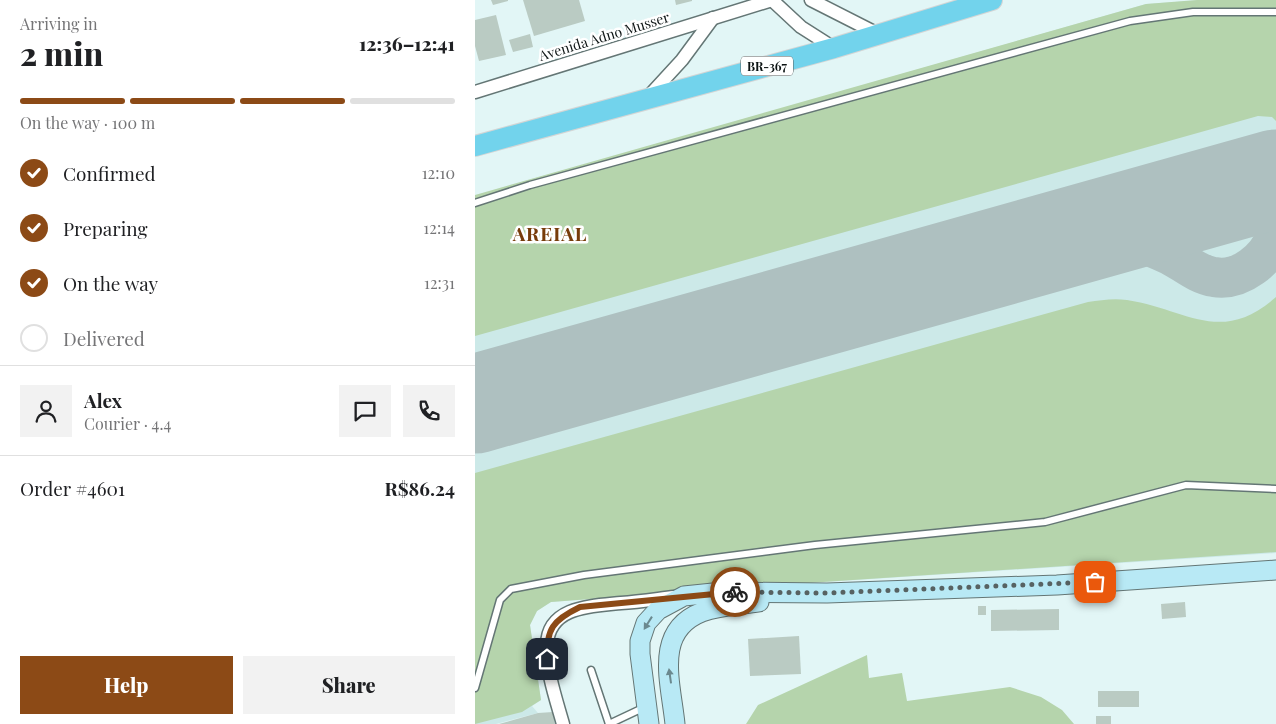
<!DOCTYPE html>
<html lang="en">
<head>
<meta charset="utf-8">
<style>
  body { margin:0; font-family:"Playfair Display",serif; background:#f2f2f2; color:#202124; height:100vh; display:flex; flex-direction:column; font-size:19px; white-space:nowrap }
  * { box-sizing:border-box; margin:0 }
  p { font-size:16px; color:#757577 }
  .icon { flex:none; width:28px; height:28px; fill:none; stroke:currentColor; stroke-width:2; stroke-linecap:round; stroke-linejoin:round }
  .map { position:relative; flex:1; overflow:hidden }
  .details { display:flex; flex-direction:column; background:#fff; width:475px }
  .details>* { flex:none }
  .pin { position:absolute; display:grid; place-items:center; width:42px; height:42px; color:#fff; margin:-21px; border-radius:10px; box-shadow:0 2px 8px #0006 }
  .courier { position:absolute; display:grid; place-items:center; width:50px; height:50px; margin:-25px; border:4px solid #8c4a16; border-radius:50%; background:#fff; color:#222; box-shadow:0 1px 6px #0007 }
  .headline em { font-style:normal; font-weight:800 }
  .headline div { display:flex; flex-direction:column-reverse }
  .headline { display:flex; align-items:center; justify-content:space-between; height:85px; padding:0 20px }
  h1 { font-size:32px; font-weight:800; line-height:38px }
  .bar { display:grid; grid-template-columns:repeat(4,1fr); gap:8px 5px; align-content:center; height:60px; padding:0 20px }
  .bar i { height:6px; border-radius:4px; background:#e0e0e0 }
  .bar .active { background:#8c4a16 }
  .bar p { grid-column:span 4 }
  .line { display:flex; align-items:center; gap:12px; padding:0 20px; border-top:1px solid #e0e0e0 }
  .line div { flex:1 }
  .round { display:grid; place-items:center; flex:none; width:52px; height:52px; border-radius:0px; background:#f2f2f2 }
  ol { padding:0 20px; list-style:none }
  li { display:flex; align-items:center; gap:15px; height:55px }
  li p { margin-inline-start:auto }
  li .icon { padding:5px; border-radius:50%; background:#8c4a16; color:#fff; stroke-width:4 }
  li:last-child { color:#757577 }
  li i { width:28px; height:28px; border:2px solid #e0e0e0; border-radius:50% }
  .cta { display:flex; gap:10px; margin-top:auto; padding:10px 20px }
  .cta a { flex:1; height:58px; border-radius:0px; background:#8c4a16; color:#fff; font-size:20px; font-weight:800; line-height:58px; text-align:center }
  .cta a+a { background:#f2f2f2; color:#202124 }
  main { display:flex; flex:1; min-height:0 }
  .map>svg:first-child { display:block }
  .built { fill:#cce9e8 }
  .green { fill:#b5d4ac }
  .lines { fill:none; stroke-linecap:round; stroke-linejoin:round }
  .taxiway { stroke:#aec0c0; stroke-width:40 }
  .runway { stroke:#aec0c0; stroke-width:99 }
  .building { fill:#bacbc3 }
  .lane-casing { stroke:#647675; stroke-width:9 }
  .street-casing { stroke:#647675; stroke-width:15 }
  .secondary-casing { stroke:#647675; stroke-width:21 }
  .primary-casing { stroke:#d3d5d5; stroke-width:22 }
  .lane { stroke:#fff; stroke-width:6 }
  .street { stroke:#fff; stroke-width:12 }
  .secondary { stroke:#b8e9f5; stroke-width:19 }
  .primary { stroke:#72d3ec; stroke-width:20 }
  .oneway { fill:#6b898f }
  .done { stroke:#576262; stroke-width:5; stroke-dasharray:0 9 }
  .route { stroke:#8c4a16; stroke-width:6 }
  .labels { text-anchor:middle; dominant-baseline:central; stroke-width:5; stroke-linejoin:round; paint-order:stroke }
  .shield { fill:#fff; stroke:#555a5a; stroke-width:1 }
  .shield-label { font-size:12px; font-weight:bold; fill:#0c1313 }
  .street-label { font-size:14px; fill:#0c1313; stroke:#fff }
  .district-label { font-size:19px; font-weight:bold; letter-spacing:1px; fill:#773c0a; stroke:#fff }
</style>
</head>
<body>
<main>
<section class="details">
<div class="headline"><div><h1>2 min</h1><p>Arriving in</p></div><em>12:36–12:41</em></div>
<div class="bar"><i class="active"></i><i class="active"></i><i class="active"></i><i></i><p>On the way · 100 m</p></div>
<ol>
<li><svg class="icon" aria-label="check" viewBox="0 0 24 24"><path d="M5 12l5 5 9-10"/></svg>Confirmed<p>12:10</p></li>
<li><svg class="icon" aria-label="check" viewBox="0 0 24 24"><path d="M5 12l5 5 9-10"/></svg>Preparing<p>12:14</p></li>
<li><svg class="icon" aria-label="check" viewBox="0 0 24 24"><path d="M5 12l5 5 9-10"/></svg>On the way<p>12:31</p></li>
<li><i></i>Delivered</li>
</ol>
<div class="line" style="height:90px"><a class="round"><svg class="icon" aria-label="person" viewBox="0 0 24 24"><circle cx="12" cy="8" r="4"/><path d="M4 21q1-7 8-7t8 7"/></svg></a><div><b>Alex</b><p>Courier · 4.4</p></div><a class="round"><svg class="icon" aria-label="chat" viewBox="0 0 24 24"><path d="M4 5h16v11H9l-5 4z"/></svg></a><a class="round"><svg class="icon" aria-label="phone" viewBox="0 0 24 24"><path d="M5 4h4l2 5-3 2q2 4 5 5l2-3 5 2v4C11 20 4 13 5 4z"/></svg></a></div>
<div class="line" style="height:65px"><div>Order #4601</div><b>R$86.24</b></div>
<div class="cta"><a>Help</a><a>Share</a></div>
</section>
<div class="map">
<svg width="801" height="724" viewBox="0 0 801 724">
  <rect width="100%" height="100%" fill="#e2f6f6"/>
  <!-- built -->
  <path class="built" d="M728,0H801V553L288,586L76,602L62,611L55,625L66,700L57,706L63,713L21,724H0V196L671,4Z"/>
  <!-- green -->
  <g class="green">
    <path d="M722,0H801V121L797,117L783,116L0,336V195L671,4Z"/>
    <path d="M801,297V552L288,586L76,602L62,611L55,625L66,700L47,712L0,724V473L613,302C626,300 639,298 652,300C711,309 746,346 801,297Z"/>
    <path d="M392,655L394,678L427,673L432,701L535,687L566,697L587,710L599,724H271L283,705Z"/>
  </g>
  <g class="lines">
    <!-- taxiway -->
    <g class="taxiway">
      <path d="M791,182L801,226"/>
      <path d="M614,233C643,233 669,243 695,255C709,262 723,275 739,277C765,282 793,259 801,235"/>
    </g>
    <!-- runway -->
    <path class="runway" d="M0,404L801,179"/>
  </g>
  <!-- building -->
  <g class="building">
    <path d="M16,0H33V1L18,5Z"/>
    <path d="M48,0H104L110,21L59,36Z"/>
    <path d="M200,0H217V1L201,5Z"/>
    <path d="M21,15L31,55L4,61L0,46V20Z"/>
    <path d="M55,34L58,47L38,52L34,40Z"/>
    <path d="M710,602L711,617L687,619L686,604Z"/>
    <rect x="503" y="606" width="8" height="9"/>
    <path d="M584,609V630L516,631V610Z"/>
    <path d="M324,636L326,674L275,676L273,639Z"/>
    <rect x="623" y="691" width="41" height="16"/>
    <path d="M78,712L80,724H24L63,713Z"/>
    <rect x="621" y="716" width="15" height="8"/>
  </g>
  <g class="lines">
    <!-- lane casing -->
    <g class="lane-casing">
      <g id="lane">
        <path d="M0,203L55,185L655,21L718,12H801"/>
        <path d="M116,670L134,724"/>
        <path d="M0,688L25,600L36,589L109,575L340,545L570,522L711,485L801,489"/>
        <path d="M134,724L170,707"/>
      </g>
    </g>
    <!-- street casing -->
    <g class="street-casing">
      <g id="street">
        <path d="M297,0L326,27L359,48"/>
        <path d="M336,0L403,34"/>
        <path d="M0,92L297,0"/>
        <path d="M173,97L207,60L238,18"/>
        <path d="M88,724C81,699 71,671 72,645C73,606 117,606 146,603C164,602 182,599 199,597"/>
      </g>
    </g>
    <!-- secondary casing -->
    <g class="secondary-casing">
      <g id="secondary">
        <path d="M174,724L165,654V641L171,623L183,610L209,596L248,592L352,593L582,585L801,570"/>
        <path d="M200,724C196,683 178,631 227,612C245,605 266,605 284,602"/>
      </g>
    </g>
    <!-- primary casing -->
    <g class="primary-casing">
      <path id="primary" d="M0,146L359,48L517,0"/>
    </g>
    <!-- lane -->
    <use href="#lane" class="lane"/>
    <!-- street -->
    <use href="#street" class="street"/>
    <!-- secondary -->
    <use href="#secondary" class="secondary"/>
    <!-- primary -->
    <use href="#primary" class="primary"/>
  </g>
  <!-- one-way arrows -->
  <defs><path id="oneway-solid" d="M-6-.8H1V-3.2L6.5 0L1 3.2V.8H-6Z" transform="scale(1.25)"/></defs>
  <g class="oneway">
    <use href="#oneway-solid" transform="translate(173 623) rotate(122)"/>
    <use href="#oneway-solid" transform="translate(195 676) rotate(-98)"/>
  </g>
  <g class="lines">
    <!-- done -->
    <path class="done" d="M260,592L352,593L620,582"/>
    <!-- route -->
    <path class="route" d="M72,659C71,629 78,620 105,607L260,592"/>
  </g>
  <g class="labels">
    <!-- shield labels -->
    <rect class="shield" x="266" y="56.5" width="52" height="19" rx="4"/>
    <g class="shield-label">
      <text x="292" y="66">BR-367</text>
    </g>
    <!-- street labels -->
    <g class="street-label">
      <text transform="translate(129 36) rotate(-17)">Avenida Adno Musser</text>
    </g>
    <!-- district labels -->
    <g class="district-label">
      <text x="75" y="233">AREIAL</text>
    </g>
  </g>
</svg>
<div class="pin" style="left:620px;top:582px;background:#ea580c"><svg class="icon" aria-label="bag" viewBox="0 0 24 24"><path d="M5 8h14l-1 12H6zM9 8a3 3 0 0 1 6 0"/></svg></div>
<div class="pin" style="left:72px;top:659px;background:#1f2937"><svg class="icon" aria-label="home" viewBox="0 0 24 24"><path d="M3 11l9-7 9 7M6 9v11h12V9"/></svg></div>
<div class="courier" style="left:260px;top:592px"><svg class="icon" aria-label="bike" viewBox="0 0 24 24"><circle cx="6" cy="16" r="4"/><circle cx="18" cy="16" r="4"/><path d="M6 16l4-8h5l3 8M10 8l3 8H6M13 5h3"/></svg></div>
</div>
</main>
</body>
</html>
